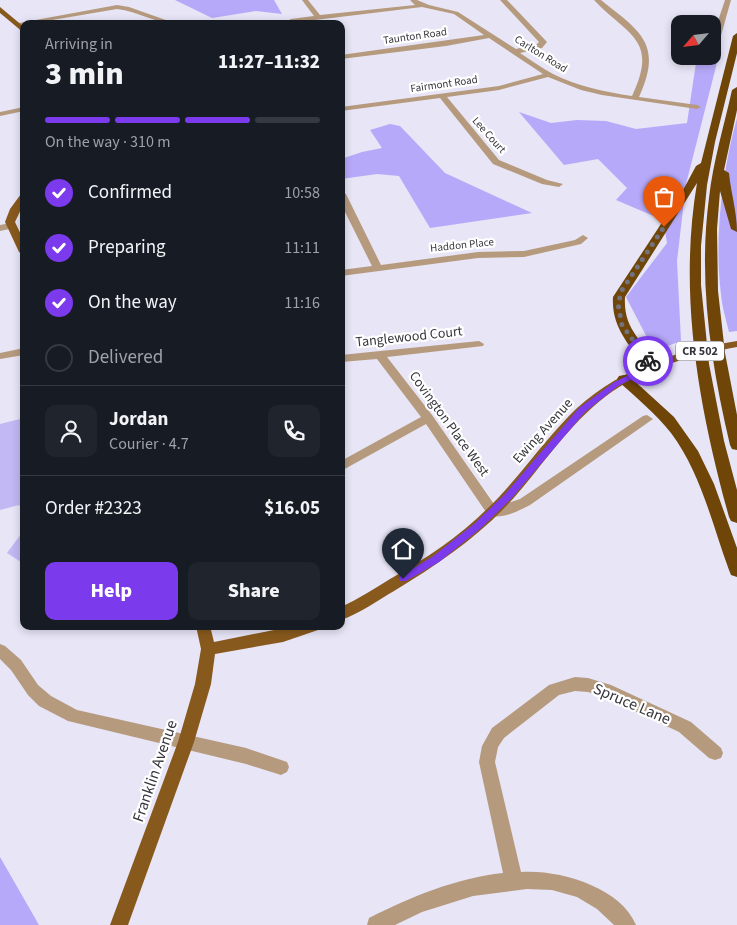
<!DOCTYPE html>
<html lang="en">
<head>
<meta charset="utf-8">
<style>
  body { margin:0; font-family:"Source Sans 3",sans-serif; background:#20242c; color:#f1f3f6; height:100vh; display:flex; flex-direction:column; font-size:19px; white-space:nowrap }
  * { box-sizing:border-box; margin:0 }
  p { font-size:16px; color:#9ea1a6 }
  .icon { flex:none; width:28px; height:28px; fill:none; stroke:currentColor; stroke-width:2; stroke-linecap:round; stroke-linejoin:round }
  .map { position:relative; flex:1; overflow:hidden }
  .drawer { position:absolute; left:20px; top:20px; width:325px; height:610px; display:flex; flex-direction:column; background:#171b24; border-radius:10px; box-shadow:0 2px 8px #0003 }
  .drawer>* { flex:none }
  .needle { width:32px; rotate:242deg }
  .buttons { position:absolute; left:671px; top:15px; display:grid; gap:10px }
  .buttons a { display:grid; place-items:center; width:50px; height:50px; border-radius:10px; background:#171b24; box-shadow:0 2px 8px #0003; font-size:25px }
  .pin { position:absolute; display:grid; place-items:center; width:42px; height:42px; color:#fff; margin:-51px -21px; border-radius:50% 50% 50% 0; rotate:-45deg; box-shadow:0 0 5px #0007 }
  .pin .icon { rotate:45deg }
  .courier { position:absolute; display:grid; place-items:center; width:50px; height:50px; margin:-25px; border:4px solid #7c3aed; border-radius:50%; background:#fff; color:#222; box-shadow:0 1px 6px #0007 }
  .summary em { font-style:normal; font-weight:800 }
  .summary div { display:flex; flex-direction:column-reverse }
  .summary { display:flex; align-items:center; justify-content:space-between; height:85px; padding:0 25px }
  h1 { font-size:32px; font-weight:800; line-height:38px }
  .bar { display:grid; grid-template-columns:repeat(4,1fr); gap:8px 5px; align-content:center; height:60px; padding:0 25px }
  .bar i { height:6px; border-radius:4px; background:#363941 }
  .bar .on { background:#7c3aed }
  .bar p { grid-column:span 4 }
  .line { display:flex; align-items:center; gap:12px; padding:0 25px; border-top:1px solid #363941 }
  .line div { flex:1 }
  .round { display:grid; place-items:center; flex:none; width:52px; height:52px; border-radius:10px; background:#20242c }
  ol { padding:0 25px; list-style:none }
  li { display:flex; align-items:center; gap:15px; height:55px }
  li p { margin-inline-start:auto }
  li .icon { padding:5px; border-radius:50%; background:#7c3aed; color:#fff; stroke-width:4 }
  li:last-child { color:#9ea1a6 }
  li i { width:28px; height:28px; border:2px solid #363941; border-radius:50% }
  .cta { display:flex; gap:10px; margin-top:auto; padding:10px 25px }
  .cta a { flex:1; height:58px; border-radius:10px; background:#7c3aed; color:#fff; font-size:20px; font-weight:800; line-height:58px; text-align:center }
  .cta a+a { background:#20242c; color:#f1f3f6 }
  .map>svg:first-child { display:block }
  .green { fill:#c1b8f4 }
  .forest { fill:#b7a9f9 }
  .lines { fill:none; stroke-linecap:round; stroke-linejoin:round }
  .minor { fill:#b59a7e; fill-rule:evenodd }
  .major { fill:#88591d; fill-rule:evenodd }
  .highway { fill:#6f4508; fill-rule:evenodd }
  .route { fill:#7c3aed }
  .done { stroke:#74737d; stroke-width:5; stroke-dasharray:0 9 }
  .labels { text-anchor:middle; dominant-baseline:central; stroke-width:4.5; stroke-linejoin:round; paint-order:stroke }
  .far-street-label { font-size:11px; fill:#36353c; stroke:#fff }
  .shield { fill:#fff; stroke:#727276; stroke-width:1 }
  .shield-label { font-size:12px; font-weight:bold; fill:#36353c }
  .street-label { font-size:14px; fill:#36353c; stroke:#fff }
  .near-street-label { font-size:16px; fill:#36353c; stroke:#fff }
</style>
</head>
<body>
<div class="map">
<svg width="737" height="925" viewBox="0 0 737 925">
  <rect width="100%" height="100%" fill="#e7e5f6"/>
  <!-- green -->
  <g class="green">
    <path d="M24,418V512L19,505L0,510V424Z"/>
    <path d="M24,530V564L7,553Z"/>
  </g>
  <!-- forest -->
  <g class="forest">
    <path d="M175,0H274L282,14L256,11L212,18Z"/>
    <path d="M713,46L721,47L686,184L677,261L681,341L654,351L626,297L667,243L663,220L616,200L627,188L598,159L564,165L519,112L551,123L577,120L606,121L636,129L687,123L696,63L692,56H712Z"/>
    <path d="M737,118V331L729,332C726,319 722,307 721,294C714,240 722,171 737,118Z"/>
    <path d="M390,124L400,126L445,173L532,213L430,228L399,176L377,174L341,179V159L362,152L382,148L370,130Z"/>
    <path d="M0,857L39,925H0Z"/>
  </g>
  <g class="lines">
    <!-- minor -->
    <g class="minor">
      <path d="M302,0H308L320,15L415,5L410,0H417L429,5L458,12L516,49L537,44L539,42L500,0H507L547,42L542,48L520,53C531,60 542,68 553,74C577,86 605,92 632,96C659,39 628,36 594,0H601C641,32 663,44 639,97L697,105L701,107L697,109L602,95L581,90L548,77L499,90L447,97L499,160L547,180L563,184L559,187L542,184L493,164L440,98L341,111V107L499,86L543,74L489,38L446,46L341,59V55L484,35L454,14L422,7L282,24L291,19L314,16Z"/>
      <path d="M725,0H731L720,39L716,41L712,39Z"/>
      <path d="M117,5L129,7L177,24C156,24 138,11 117,9L17,26L14,24Z"/>
      <path d="M24,107V111L0,116V112Z"/>
      <path d="M341,191L346,194L381,265L478,252L524,251L575,240L583,235L588,238L581,244L524,257L478,258L341,276V270L372,266L341,204Z"/>
      <path d="M11,223L16,226L14,228L0,231V225Z"/>
      <path d="M479,341L484,344L483,346L387,357L432,415L496,507L520,499L643,416L647,415L653,419L530,505C518,511 502,520 488,515L426,424L341,471V461L421,417L377,359L341,362V355Z"/>
      <path d="M24,348V355L0,359V353Z"/>
      <path d="M0,644L5,646L21,660L38,685L51,696L77,710L246,748L287,762L289,767L287,772L281,775L246,764L68,721L39,706L28,695L11,670L0,659Z"/>
      <path d="M575,677L588,678L611,685L691,722L721,748L723,753L721,758L715,760L709,758L679,732L603,696L588,692L575,691L559,695L504,738L498,747L495,762L521,872C558,869 621,887 636,925H614L597,909L577,897L552,890L527,889L473,896L422,912L395,925H367L369,918C411,897 456,878 503,873L479,762L482,746L492,728L549,685Z"/>
    </g>
    <!-- major -->
    <g class="major">
      <path d="M0,7L24,27V33L0,13Z"/>
      <path d="M24,193V203L15,222L24,241V255L19,252L5,222L10,209L21,194Z"/>
      <path d="M737,341V347C693,355 651,366 613,391C574,418 548,458 518,493C483,534 440,563 394,591C377,601 360,613 341,620V607C358,599 374,589 390,579C425,559 459,537 488,508C517,480 540,446 568,417C613,370 675,351 737,341Z"/>
      <path d="M196,626H210L214,642L294,626H320L318,630L283,642L215,654L211,684L194,742L128,925H110L178,742L195,684L201,649Z"/>
    </g>
    <!-- highway -->
    <g class="highway">
      <path d="M737,33V53L715,142L707,185L701,246V285L709,364L724,441L737,490V523L731,521L729,517C699,408 678,296 697,183L625,297C623,330 643,341 660,366L658,369H648C630,347 611,327 613,297L682,192L696,166L701,163L733,36Z"/>
      <path d="M737,87V110L724,170L729,173C731,194 737,211 737,232L731,229L720,191L717,229L718,291L725,353L737,415V450L732,449L730,445C711,364 698,282 709,198C713,162 724,126 732,90Z"/>
      <path d="M624,375L629,376L674,417L698,451L714,484L737,548V577L731,575L729,570C712,524 701,473 671,433C656,414 637,398 619,382L617,379L619,376Z"/>
    </g>
  </g>
  <!-- route -->
  <path class="route" d="M648,358L655,364V368L618,386L585,412L511,499L480,529L439,562L406,581H400V576L432,557L474,524L505,494L579,408L613,383L648,365L645,361Z"/>
  <g class="lines">
    <!-- done -->
    <path class="done" d="M648,361L622,325L618,304L622,290L664,227"/>
  </g>
  <g class="labels">
    <!-- far-street labels -->
    <g class="far-street-label">
      <text transform="translate(415 36) rotate(-8)">Taunton Road</text>
      <text transform="translate(541 54) rotate(32)">Carlton Road</text>
      <text transform="translate(444 84) rotate(-8)">Fairmont Road</text>
      <text transform="translate(489 135) rotate(48)">Lee Court</text>
      <text transform="translate(462 245) rotate(-6)">Haddon Place</text>
    </g>
    <!-- shield labels -->
    <rect class="shield" x="676" y="341.5" width="48" height="19" rx="4"/>
    <g class="shield-label">
      <text x="700" y="351">CR 502</text>
    </g>
    <!-- street labels -->
    <g class="street-label">
      <text transform="translate(409 337) rotate(-6)">Tanglewood Court</text>
      <text transform="translate(449 424) rotate(54)">Covington Place West</text>
      <text transform="translate(543 431) rotate(-48)">Ewing Avenue</text>
    </g>
    <!-- near-street labels -->
    <g class="near-street-label">
      <text transform="translate(632 704) rotate(23)">Spruce Lane</text>
      <text transform="translate(155 771) rotate(-71)">Franklin Avenue</text>
    </g>
  </g>
</svg>
<div class="buttons">
<a><svg class="needle" viewBox="-14 -14 28 28"><path d="M0-13l5 13h-10z" fill="#e53935"/><path d="M0 13l5-13h-10z" fill="#9ea1a6"/></svg></a>
</div>
<div class="pin" style="left:664px;top:227px;background:#ea580c"><svg class="icon" aria-label="bag" viewBox="0 0 24 24"><path d="M5 8h14l-1 12H6zM9 8a3 3 0 0 1 6 0"/></svg></div>
<div class="pin" style="left:403px;top:579px;background:#1f2937"><svg class="icon" aria-label="home" viewBox="0 0 24 24"><path d="M3 11l9-7 9 7M6 9v11h12V9"/></svg></div>
<div class="courier" style="left:648px;top:361px"><svg class="icon" aria-label="bike" viewBox="0 0 24 24"><circle cx="6" cy="16" r="4"/><circle cx="18" cy="16" r="4"/><path d="M6 16l4-8h5l3 8M10 8l3 8H6M13 5h3"/></svg></div>
<section class="drawer">
<div class="summary"><div><h1>3 min</h1><p>Arriving in</p></div><em>11:27–11:32</em></div>
<div class="bar"><i class="on"></i><i class="on"></i><i class="on"></i><i></i><p>On the way · 310 m</p></div>
<ol>
<li><svg class="icon" aria-label="check" viewBox="0 0 24 24"><path d="M5 12l5 5 9-10"/></svg>Confirmed<p>10:58</p></li>
<li><svg class="icon" aria-label="check" viewBox="0 0 24 24"><path d="M5 12l5 5 9-10"/></svg>Preparing<p>11:11</p></li>
<li><svg class="icon" aria-label="check" viewBox="0 0 24 24"><path d="M5 12l5 5 9-10"/></svg>On the way<p>11:16</p></li>
<li><i></i>Delivered</li>
</ol>
<div class="line" style="height:90px"><a class="round"><svg class="icon" aria-label="person" viewBox="0 0 24 24"><circle cx="12" cy="8" r="4"/><path d="M4 21q1-7 8-7t8 7"/></svg></a><div><b>Jordan</b><p>Courier · 4.7</p></div><a class="round"><svg class="icon" aria-label="phone" viewBox="0 0 24 24"><path d="M5 4h4l2 5-3 2q2 4 5 5l2-3 5 2v4C11 20 4 13 5 4z"/></svg></a></div>
<div class="line" style="height:65px"><div>Order #2323</div><b>$16.05</b></div>
<div class="cta"><a>Help</a><a>Share</a></div>
</section>
</div>
</body>
</html>
